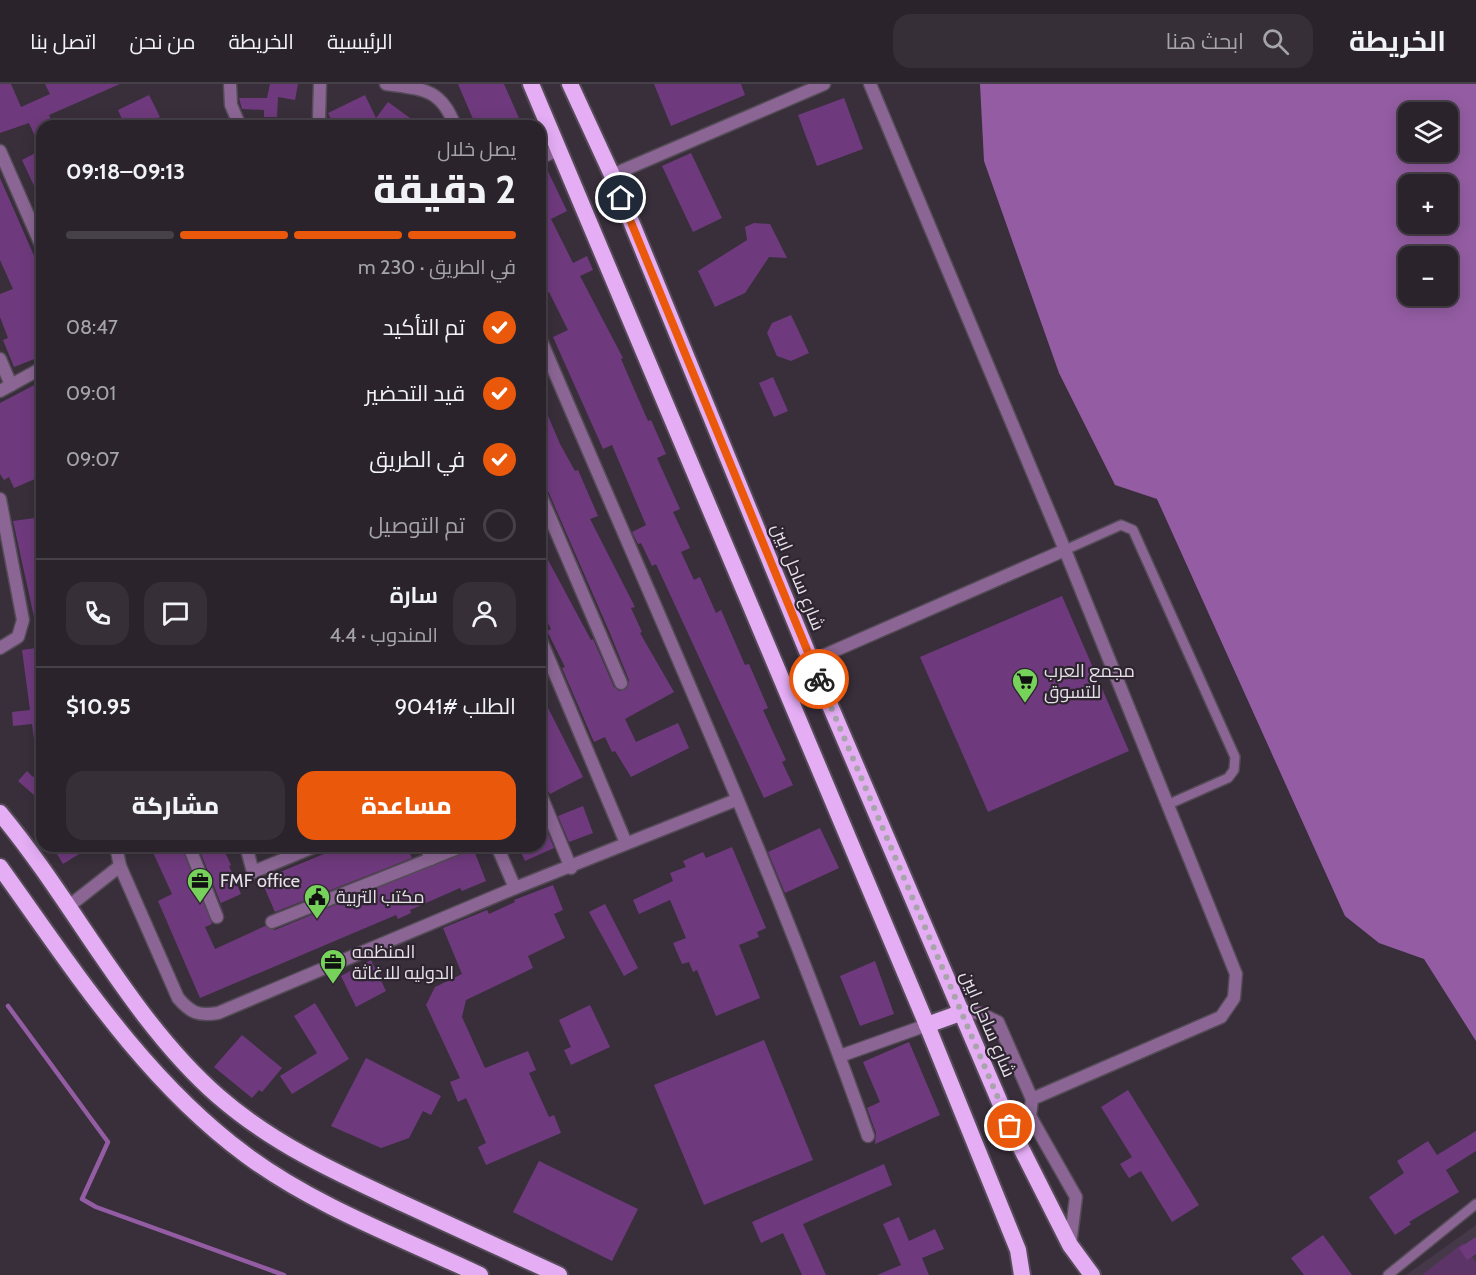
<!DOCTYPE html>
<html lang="ar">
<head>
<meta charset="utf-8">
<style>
  body { margin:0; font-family:Cabin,Cairo,sans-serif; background:#362f38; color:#f1f3f6; direction:rtl; height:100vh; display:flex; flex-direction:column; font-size:22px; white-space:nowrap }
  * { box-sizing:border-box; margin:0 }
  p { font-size:20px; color:#a5a4a9 }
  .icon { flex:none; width:33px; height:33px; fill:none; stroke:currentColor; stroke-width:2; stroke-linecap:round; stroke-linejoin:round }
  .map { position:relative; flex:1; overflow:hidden; direction:ltr }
  .drawer { position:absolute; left:36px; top:36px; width:510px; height:732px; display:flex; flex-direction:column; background:#2a232c; border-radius:18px; box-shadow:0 3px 15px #0003,0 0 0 2px #464048; direction:rtl }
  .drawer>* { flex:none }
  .tools { position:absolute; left:1398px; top:18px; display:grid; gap:12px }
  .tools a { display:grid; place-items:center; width:60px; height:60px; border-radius:12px; background:#2a232c; box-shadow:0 3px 15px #0003,0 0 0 2px #464048; font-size:30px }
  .pin { position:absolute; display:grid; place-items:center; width:51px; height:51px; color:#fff; margin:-26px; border:3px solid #fff; border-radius:50%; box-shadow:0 2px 6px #0007 }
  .courier { position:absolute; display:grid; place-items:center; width:60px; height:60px; margin:-30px; border:4px solid #ea580c; border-radius:50%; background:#fff; color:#222; box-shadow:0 2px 8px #0007 }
  .overview em { font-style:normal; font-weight:800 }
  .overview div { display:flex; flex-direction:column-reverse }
  .overview { display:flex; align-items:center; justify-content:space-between; height:102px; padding:0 30px }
  h1 { font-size:39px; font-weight:800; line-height:45px }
  .bar { display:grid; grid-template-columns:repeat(4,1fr); gap:9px 6px; align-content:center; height:72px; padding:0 30px }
  .bar i { height:8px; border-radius:4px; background:#464048 }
  .bar .on { background:#ea580c }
  .bar p { grid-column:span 4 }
  .line { display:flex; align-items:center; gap:15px; padding:0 30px; border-top:2px solid #464048 }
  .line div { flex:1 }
  .round { display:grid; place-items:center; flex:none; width:63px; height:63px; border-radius:18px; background:#362f38 }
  ol { padding:0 30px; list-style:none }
  li { display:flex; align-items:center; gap:18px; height:66px }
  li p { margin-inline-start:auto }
  li .icon { padding:6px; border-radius:50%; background:#ea580c; color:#fff; stroke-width:4 }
  li:last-child { color:#a5a4a9 }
  li i { width:33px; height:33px; border:3px solid #464048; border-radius:50% }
  .action { display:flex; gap:12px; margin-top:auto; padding:12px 30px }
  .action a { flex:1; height:69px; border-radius:18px; background:#ea580c; color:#fff; font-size:24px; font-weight:800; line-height:69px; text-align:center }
  .action a+a { background:#362f38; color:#f1f3f6 }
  header { display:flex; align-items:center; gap:36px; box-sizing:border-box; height:84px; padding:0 30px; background:#2a232c; border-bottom:2px solid #464048 }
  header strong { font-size:28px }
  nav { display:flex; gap:33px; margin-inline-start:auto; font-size:21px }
  .search { width:420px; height:54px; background:#362f38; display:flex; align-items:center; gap:15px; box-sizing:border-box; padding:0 21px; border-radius:18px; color:#a5a4a9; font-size:22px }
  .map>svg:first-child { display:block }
  .built { fill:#453849 }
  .green { fill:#5d3467 }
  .water { fill:#945da3; fill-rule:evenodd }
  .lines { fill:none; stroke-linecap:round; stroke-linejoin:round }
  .stream { stroke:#945da3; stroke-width:4.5 }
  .building { fill:#6f3a7d }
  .service-casing { stroke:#544b57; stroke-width:12 }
  .pedestrian-casing { stroke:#544b57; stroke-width:15 }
  .minor-casing { stroke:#544b57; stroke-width:15 }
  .trunk-casing { stroke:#544b57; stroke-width:20 }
  .service { stroke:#8b6694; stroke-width:9 }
  .pedestrian { stroke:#8b6694; stroke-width:12 }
  .minor { stroke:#8b6694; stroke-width:12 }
  .trunk { stroke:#e4adf4; stroke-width:16 }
  .done { stroke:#a9a3ab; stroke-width:6; stroke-dasharray:0 10.8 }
  .route { stroke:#ea580c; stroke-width:8 }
  .labels { text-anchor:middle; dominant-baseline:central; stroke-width:4.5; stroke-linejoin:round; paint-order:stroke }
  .street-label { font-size:18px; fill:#e6e1e8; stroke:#2e2531 }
  .poi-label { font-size:18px; fill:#e6e1e8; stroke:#2e2531; text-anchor:start }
</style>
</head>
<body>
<header>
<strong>الخريطة</strong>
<div class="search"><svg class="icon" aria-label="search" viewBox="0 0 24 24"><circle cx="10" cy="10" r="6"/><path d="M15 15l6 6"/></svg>ابحث هنا</div>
<nav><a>الرئيسية</a><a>الخريطة</a><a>من نحن</a><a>اتصل بنا</a></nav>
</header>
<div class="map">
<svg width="1476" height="1191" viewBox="0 0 1476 1191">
  <rect width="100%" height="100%" fill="#382f3b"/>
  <!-- built -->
  <path class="built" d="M1476,1141V1191H1406Z"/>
  <!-- green -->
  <path class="green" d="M1463,1159L1476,1179V1191H1422Z"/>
  <!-- water -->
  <path class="water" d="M980,0H1476V957L1424,875L1379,859L1345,832L1157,415L1115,401L1059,289L984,77ZM1408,28H1448V68H1408ZM1408,100H1448V140H1408ZM1408,172H1448V212H1408Z"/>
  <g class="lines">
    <!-- stream -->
    <path class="stream" d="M8,922L108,1058L82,1115L96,1123L284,1191"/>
  </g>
  <!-- building -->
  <g class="building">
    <path d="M0,0H11L21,23L50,10L45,0H120L49,31L54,42H42V119L22,76L41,66L29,39L0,49Z"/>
    <path d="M270,0H298L295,16L278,13L277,33H264V26L242,25L239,14H267Z"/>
    <path d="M458,0H504L519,34L505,40L503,35L487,42H476Z"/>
    <path d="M654,0H741L745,11L671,42Z"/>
    <path d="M149,11L160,33L141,42H125L118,26Z"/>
    <path d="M365,11L376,34L388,18L421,42H334L328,29Z"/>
    <path d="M844,14L863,65L817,82L798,31Z"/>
    <path d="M691,69L722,134L693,148L662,82Z"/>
    <path d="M545,81L567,127L551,135L573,179L587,172L593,186L580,192L623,274L621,275L648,337L651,336L666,370L657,374L680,425L673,428L690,464L681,468L694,496L700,493L716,529L721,526L745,581L749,580L768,624L763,626L786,676L782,678L793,701L764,714L656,480L652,482L641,459L638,460L632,448L646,441L612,361L603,365L553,253L568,246L549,208L540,212V82Z"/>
    <path d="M0,94L42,190V272L14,283L3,256L8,254L0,233V210L13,205L0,176Z"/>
    <path d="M754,139L770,140L787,174L769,173L745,209L715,223L698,187L747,156L745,143Z"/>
    <path d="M791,231L809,269L791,277L777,272L767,249L772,239Z"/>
    <path d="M773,293L788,327L774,333L759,299Z"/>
    <path d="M42,297V392L14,404L9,393L4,396L0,390V319Z"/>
    <path d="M540,313L560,360L575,387L578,386L598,432L590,435L635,523L631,524L642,548L640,549L674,608L625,635L636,658L678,639L689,664L631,693L615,667L612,668L605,653L594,658L562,584L565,583L547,547L551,545L540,523V461L591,556L593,555L614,603L619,607L627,604L629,596L609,547L548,407L541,402L546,400L540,388Z"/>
    <path d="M42,433V550L38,551L13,437Z"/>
    <path d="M1062,512L1129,667L988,728L920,573Z"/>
    <path d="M42,563V656H34L32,640L13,642L12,628L30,626L22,566Z"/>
    <path d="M540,608L583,693L550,710L545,703L540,701Z"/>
    <path d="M42,683V718L18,697L27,687L33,693Z"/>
    <path d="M583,722L593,749L569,758L558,732Z"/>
    <path d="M543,737L554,764L525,777L518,762H540V739Z"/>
    <path d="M820,744L839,784L785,809L768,768Z"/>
    <path d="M52,762H92L63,780Z"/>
    <path d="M150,762H181L212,840L205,843L215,865L265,842L275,846L473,764L486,797L462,807L460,804L410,826L411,829L398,835L396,831L200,914L158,817L172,810Z"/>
    <path d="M198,762H222L231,781L229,782L241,810L221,819L225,830Z"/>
    <path d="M343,762H406L412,774L275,828L261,796Z"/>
    <path d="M732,763L766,844L757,848L759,853L739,861L760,914L716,932L697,886L693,888L689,878L682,880L673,859L686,854L670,816L639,830L633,816L673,797L670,789L686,783L683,777L703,768L706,774Z"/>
    <path d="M553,801L563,826L554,830L565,854L528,872L533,884L466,916L462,933L485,984L528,967L536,986L529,989L549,1033L554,1031L561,1049L486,1081L478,1063L486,1059L466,1014L458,1018L450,998L460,994L426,921L435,903L462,890L443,844L487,826L489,830L515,818L514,816Z"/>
    <path d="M605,820L638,884L624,892L589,828Z"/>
    <path d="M371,876L386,907L356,923L341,892Z"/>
    <path d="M875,877L894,930L860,942L840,892Z"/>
    <path d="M315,919L349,975L292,1010L280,992L317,969L294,932Z"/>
    <path d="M590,921L610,963L571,981L564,966L571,963L559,936Z"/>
    <path d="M242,951L282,984L262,1008L259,1006L252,1014L214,983Z"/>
    <path d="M764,956L813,1076L704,1121L654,1001Z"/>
    <path d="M909,958L940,1031L875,1060L876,1049L867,1024L880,1018L863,978Z"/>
    <path d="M366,974L441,1012L431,1031L423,1027L409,1054L381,1064L331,1042Z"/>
    <path d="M1128,1006L1199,1121L1172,1138L1141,1087L1129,1094L1120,1080L1132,1073L1101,1023Z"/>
    <path d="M1476,1047V1067L1446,1086L1459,1108L1409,1138L1411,1140L1395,1151L1369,1113L1404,1089L1397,1077L1428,1057L1437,1071Z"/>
    <path d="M539,1077L638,1125L612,1177L513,1128Z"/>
    <path d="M884,1080L892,1101L803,1140L826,1191H802L783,1149L761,1159L752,1138Z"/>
    <path d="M899,1133L909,1157L935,1145L944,1165L922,1174L929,1191H877L901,1181L883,1140Z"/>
    <path d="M1323,1151L1352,1191H1304L1291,1174Z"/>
    <path d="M1476,1153V1170L1467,1176L1459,1164Z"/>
  </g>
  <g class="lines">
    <!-- service casing -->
    <g class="service-casing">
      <g id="service">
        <path d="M1065,466L1121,441L1133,446L1235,673L1234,686L1228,694L1169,720"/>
        <path d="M1388,1191L1476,1120"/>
      </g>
    </g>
    <!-- pedestrian casing -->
    <g class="pedestrian-casing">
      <g id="pedestrian">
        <path d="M540,410L621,599"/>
        <path d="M540,709L571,784"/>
        <path d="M189,762L217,833"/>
        <path d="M246,762L253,788"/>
        <path d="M272,838L463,762"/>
      </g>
    </g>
    <!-- minor casing -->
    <g class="minor-casing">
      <g id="minor">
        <path d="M230,0L231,21L240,42"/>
        <path d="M320,0L319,34L322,42"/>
        <path d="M386,0C422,5 441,4 455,42"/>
        <path d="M870,0L1065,466L1236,890L1234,914L1221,933L1032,1015"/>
        <path d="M0,67L42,163"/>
        <path d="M540,74L560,65"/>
        <path d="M612,91L824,0"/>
        <path d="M540,254C652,518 773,781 868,1052"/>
        <path d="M0,275L11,301"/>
        <path d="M0,307L42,284"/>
        <path d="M0,415L23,536L18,553L0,564"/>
        <path d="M540,554L626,759"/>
        <path d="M811,577L1065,466"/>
        <path d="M116,762L120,782L178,914C191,929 198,932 218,929L515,804L736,716"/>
        <path d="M426,762L431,775"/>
        <path d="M497,762L515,804"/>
        <path d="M253,788L316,762"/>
        <path d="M69,822L120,782"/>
        <path d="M963,928L979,929L998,938L1032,1015L1030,1032L1076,1113L1070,1161"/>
        <path d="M840,972L927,941"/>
      </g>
    </g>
    <!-- trunk casing -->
    <g class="trunk-casing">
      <g id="trunk">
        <path d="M531,0L927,941L1018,1166L1022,1191"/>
        <path d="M570,0L612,91L811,577L1010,1042L1070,1161L1092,1191"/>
        <path d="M0,729C74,818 131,936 218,1012C273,1060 337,1089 402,1119C454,1143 507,1167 559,1191"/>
        <path d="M0,783C74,886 143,995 246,1071C316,1123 402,1154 480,1191"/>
        <path d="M927,941L963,928"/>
      </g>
    </g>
    <!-- service -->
    <use href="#service" class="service"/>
    <!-- pedestrian -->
    <use href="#pedestrian" class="pedestrian"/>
    <!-- minor -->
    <use href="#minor" class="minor"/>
    <!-- trunk -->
    <use href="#trunk" class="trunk"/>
  </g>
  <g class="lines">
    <!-- done -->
    <path class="done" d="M819,595L1010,1042"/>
    <!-- route -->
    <path class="route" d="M621,114L819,595"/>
  </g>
  <!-- icons -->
  <defs>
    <g id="supermarket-pin" transform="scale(1.35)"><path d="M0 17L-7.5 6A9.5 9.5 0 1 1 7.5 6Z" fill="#76d25a" stroke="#2e2531"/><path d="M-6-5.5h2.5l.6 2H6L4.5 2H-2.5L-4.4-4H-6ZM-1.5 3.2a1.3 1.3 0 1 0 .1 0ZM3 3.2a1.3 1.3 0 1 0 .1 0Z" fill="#111"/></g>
    <g id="office-pin" transform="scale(1.35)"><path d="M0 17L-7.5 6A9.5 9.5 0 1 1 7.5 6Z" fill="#76d25a" stroke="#2e2531"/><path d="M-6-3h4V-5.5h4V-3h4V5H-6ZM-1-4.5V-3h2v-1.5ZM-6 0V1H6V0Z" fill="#111"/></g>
    <g id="civic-pin" transform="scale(1.35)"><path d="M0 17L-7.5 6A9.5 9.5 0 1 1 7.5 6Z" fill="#76d25a" stroke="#2e2531"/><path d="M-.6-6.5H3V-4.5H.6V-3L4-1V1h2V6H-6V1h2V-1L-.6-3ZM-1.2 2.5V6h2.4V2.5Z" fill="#111"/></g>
  </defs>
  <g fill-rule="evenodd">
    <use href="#supermarket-pin" x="1025" y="597"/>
    <use href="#office-pin" x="200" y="797"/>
    <use href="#civic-pin" x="317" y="813"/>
    <use href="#office-pin" x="333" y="878"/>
  </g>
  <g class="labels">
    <!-- street labels -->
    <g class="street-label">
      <text transform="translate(798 493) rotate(68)">شارع ساحل ابين</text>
      <text transform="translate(988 940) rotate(67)">شارع ساحل ابين</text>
    </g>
    <!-- poi labels -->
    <g class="poi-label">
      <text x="1044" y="587">مجمع العرب<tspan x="1044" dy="21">للتسوق</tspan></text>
      <text x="220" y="797">FMF office</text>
      <text x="336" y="813">مكتب التربية</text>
      <text x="352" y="868">المنظمه<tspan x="352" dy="21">الدوليه للاغاثة</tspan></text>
    </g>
  </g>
</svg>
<div class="tools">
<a><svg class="icon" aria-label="layers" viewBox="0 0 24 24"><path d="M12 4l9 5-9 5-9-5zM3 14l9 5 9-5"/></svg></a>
<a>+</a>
<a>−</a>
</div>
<div class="pin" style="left:1010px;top:1042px;background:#ea580c"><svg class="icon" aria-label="bag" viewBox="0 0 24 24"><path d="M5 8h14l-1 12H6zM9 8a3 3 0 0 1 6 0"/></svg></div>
<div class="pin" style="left:621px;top:114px;background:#1f2937"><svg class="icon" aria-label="home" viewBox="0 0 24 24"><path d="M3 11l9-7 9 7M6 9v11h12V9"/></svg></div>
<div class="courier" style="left:819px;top:595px"><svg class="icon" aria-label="bike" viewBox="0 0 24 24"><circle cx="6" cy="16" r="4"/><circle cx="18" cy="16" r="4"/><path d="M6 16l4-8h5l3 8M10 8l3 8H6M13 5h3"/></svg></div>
<section class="drawer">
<div class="overview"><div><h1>2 دقيقة</h1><p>يصل خلال</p></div><em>09:13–09:18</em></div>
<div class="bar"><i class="on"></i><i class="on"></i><i class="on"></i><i></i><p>في الطريق · 230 m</p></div>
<ol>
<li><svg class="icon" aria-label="check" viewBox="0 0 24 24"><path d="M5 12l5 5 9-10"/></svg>تم التأكيد<p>08:47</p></li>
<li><svg class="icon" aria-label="check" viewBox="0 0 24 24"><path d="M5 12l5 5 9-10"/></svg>قيد التحضير<p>09:01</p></li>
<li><svg class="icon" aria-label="check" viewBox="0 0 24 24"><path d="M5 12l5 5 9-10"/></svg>في الطريق<p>09:07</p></li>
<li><i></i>تم التوصيل</li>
</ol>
<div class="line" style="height:108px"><a class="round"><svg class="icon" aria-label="person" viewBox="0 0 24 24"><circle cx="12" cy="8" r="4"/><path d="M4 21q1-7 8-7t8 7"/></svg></a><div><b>سارة</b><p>المندوب · 4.4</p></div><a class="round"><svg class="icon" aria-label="chat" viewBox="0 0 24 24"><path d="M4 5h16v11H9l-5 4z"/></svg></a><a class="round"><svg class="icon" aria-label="phone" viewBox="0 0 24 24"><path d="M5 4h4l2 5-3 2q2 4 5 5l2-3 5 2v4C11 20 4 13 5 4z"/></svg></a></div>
<div class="line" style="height:78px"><div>الطلب #9041</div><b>$10.95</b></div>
<div class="action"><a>مساعدة</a><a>مشاركة</a></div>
</section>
</div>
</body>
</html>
